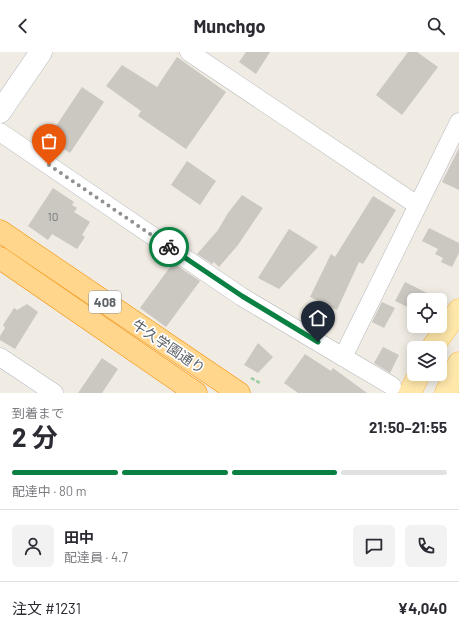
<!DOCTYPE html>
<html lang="ja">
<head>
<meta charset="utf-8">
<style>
  body { margin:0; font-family:Barlow,"Noto Sans JP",sans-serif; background:#f2f2f3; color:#2b2b33; height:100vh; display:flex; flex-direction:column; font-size:15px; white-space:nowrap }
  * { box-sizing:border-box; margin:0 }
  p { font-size:13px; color:#7c7c81 }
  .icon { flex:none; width:22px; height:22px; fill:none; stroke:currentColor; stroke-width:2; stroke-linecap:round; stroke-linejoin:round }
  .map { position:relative; height:341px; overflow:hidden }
  .details { display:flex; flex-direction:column; background:#fff; flex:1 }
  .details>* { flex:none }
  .buttons { position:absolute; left:407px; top:241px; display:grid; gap:8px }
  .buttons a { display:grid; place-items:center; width:40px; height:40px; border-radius:6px; background:#fff; box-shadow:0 2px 10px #0003; font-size:20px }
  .pin { position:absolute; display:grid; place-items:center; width:34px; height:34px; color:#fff; margin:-41px -17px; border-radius:50% 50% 50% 0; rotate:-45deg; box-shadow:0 0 4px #0007 }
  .pin .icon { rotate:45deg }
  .courier { position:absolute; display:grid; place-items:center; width:40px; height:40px; margin:-20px; border:3px solid #0b8043; border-radius:50%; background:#fff; color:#222; box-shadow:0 1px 5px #0007 }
  .headline em { font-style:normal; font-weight:700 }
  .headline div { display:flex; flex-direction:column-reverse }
  .headline { display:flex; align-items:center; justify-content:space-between; height:68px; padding:0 12px }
  h1 { font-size:26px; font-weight:700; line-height:30px }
  .bar { display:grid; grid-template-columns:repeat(4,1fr); gap:6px 4px; align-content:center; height:48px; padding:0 12px }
  .bar i { height:5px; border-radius:3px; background:#e1e1e2 }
  .bar .active { background:#0b8043 }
  .bar p { grid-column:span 4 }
  .line { display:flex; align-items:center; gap:10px; padding:0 12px; border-top:1px solid #e1e1e2 }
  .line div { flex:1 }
  .round { display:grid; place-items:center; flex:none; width:42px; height:42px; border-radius:6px; background:#f2f2f3 }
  header { display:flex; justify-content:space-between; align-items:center; height:52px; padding:0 12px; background:#fff; font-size:18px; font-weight:700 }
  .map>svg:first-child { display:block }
  .building { fill:#cbc7c1 }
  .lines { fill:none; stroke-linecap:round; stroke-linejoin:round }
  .street-casing { stroke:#b5b8bc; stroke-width:19 }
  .secondary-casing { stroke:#b6babf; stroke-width:23 }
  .primary-casing { stroke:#fdba51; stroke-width:23 }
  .highway-casing { stroke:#f48e00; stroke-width:23 }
  .path { stroke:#99cda2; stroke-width:2.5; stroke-dasharray:4 2; stroke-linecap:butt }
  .street { stroke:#fff; stroke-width:18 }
  .secondary { stroke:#fff; stroke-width:22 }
  .primary { stroke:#ffe8aa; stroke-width:22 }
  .highway { stroke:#ffd68c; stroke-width:22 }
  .done { stroke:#909292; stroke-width:4; stroke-dasharray:0 7.2 }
  .route { stroke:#0b8043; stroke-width:5 }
  .labels { text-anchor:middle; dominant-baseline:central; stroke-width:3.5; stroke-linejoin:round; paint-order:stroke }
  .number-label { font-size:12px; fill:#787b7d }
  .shield { fill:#fff; stroke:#8d9194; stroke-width:1 }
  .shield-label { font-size:13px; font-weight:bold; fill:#5c6266 }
  .street-label { font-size:14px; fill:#5c6266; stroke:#fff }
</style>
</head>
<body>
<header><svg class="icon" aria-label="back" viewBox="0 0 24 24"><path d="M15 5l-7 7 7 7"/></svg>Munchgo<svg class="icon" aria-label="search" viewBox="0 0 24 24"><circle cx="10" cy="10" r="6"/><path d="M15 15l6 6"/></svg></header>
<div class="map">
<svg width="459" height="341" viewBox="0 0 459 341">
  <rect width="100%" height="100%" fill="#f0ece4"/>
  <!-- building -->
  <g class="building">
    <path d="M246,0H270L256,22L239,10Z"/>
    <path d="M408,0H417L438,15L402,63L376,43Z"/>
    <path d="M177,5L226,40L186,97L138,64L141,59L106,34L122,13L157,35Z"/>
    <path d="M82,35L104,50L70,101L48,86Z"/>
    <path d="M459,96V138L442,130Z"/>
    <path d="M187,109L216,129L200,153L171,133Z"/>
    <path d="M53,136L74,150L72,153L77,156L74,160L90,170L82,183L85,185L77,197L52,182L48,188L28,174Z"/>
    <path d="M242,143L263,156L238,193L219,215L214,210L212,212L197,202L218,178L228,161Z"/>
    <path d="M373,144L396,158L363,212L359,210L337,258L310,245L331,202L335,205Z"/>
    <path d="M429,176L459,191V201L452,215L441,210L443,206L435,202L438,197L422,189Z"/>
    <path d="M289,177L318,195L279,237L258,226Z"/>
    <path d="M173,211L200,229L166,275L140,256Z"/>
    <path d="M405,230L441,248H414V258L395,249Z"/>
    <path d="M382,250L395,256L384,276L372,270Z"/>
    <path d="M27,252L38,260L15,297L0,288V284L5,276L3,273L14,256L17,258Z"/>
    <path d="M258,291L273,305L258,321L244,313Z"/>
    <path d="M383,295L399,303L390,321L374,311Z"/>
    <path d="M305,302L331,319L333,316L367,341H298L284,331Z"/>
    <path d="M102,306L118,317L102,341H78Z"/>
  </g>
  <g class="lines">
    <!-- street casing -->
    <g class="street-casing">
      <g id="street">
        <path d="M189,0L417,153"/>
        <path d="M0,80L242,245L343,305L459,70"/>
        <path d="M0,305L54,341"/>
        <path d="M343,305L392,334"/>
      </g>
    </g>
    <!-- secondary casing -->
    <g class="secondary-casing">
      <path id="secondary" d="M0,60L41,0"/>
    </g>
    <!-- primary casing -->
    <g class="primary-casing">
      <g id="primary">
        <path d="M432,296L459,258"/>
        <path d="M410,341L419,322"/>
        <path d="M446,341L459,311"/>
      </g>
    </g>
    <!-- highway casing -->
    <g class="highway-casing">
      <g id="highway">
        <path d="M0,179L239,341"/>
        <path d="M0,206L196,341"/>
      </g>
    </g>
    <!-- path -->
    <path class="path" d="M251,326L260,331"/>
    <!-- street -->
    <use href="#street" class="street"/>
    <!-- secondary -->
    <use href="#secondary" class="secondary"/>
    <!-- primary -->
    <use href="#primary" class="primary"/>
    <!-- highway -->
    <use href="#highway" class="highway"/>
  </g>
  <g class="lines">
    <!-- done -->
    <path class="done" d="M49,113L169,195"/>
    <!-- route -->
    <path class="route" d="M169,195L242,244L318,290"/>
  </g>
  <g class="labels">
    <!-- number labels -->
    <g class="number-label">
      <text x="53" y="164">10</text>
    </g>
    <!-- shield labels -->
    <rect class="shield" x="89" y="239" width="32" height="22" rx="3"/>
    <g class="shield-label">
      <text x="105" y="250">408</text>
    </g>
    <!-- street labels -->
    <g class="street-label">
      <text transform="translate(169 294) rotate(34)">牛久学園通り</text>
    </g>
  </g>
</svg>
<div class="buttons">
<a><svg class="icon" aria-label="locate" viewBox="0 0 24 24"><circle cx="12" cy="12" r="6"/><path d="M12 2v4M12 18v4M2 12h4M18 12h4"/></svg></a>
<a><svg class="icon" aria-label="layers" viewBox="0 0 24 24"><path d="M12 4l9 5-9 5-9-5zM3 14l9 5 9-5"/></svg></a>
</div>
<div class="pin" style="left:49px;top:113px;background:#ea580c"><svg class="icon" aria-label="bag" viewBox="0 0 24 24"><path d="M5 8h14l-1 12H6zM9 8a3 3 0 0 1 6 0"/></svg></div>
<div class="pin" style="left:318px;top:290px;background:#1f2937"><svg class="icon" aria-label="home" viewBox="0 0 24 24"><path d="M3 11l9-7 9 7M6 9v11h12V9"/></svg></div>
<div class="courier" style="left:169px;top:195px"><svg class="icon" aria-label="bike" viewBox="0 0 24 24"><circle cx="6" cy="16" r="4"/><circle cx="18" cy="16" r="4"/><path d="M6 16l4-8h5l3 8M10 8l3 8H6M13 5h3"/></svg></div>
</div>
<section class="details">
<div class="headline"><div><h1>2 分</h1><p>到着まで</p></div><em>21:50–21:55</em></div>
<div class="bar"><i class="active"></i><i class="active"></i><i class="active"></i><i></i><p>配達中 · 80 m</p></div>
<div class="line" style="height:72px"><a class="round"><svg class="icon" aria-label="person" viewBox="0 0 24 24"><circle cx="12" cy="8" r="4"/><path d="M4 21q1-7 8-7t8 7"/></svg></a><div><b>田中</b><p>配達員 · 4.7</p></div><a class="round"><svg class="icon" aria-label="chat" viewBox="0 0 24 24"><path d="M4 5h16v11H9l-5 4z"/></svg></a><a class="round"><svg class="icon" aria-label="phone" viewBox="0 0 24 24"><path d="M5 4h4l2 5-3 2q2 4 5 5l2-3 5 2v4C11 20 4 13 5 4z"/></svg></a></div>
<div class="line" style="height:52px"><div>注文 #1231</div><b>¥4,040</b></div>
</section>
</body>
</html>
